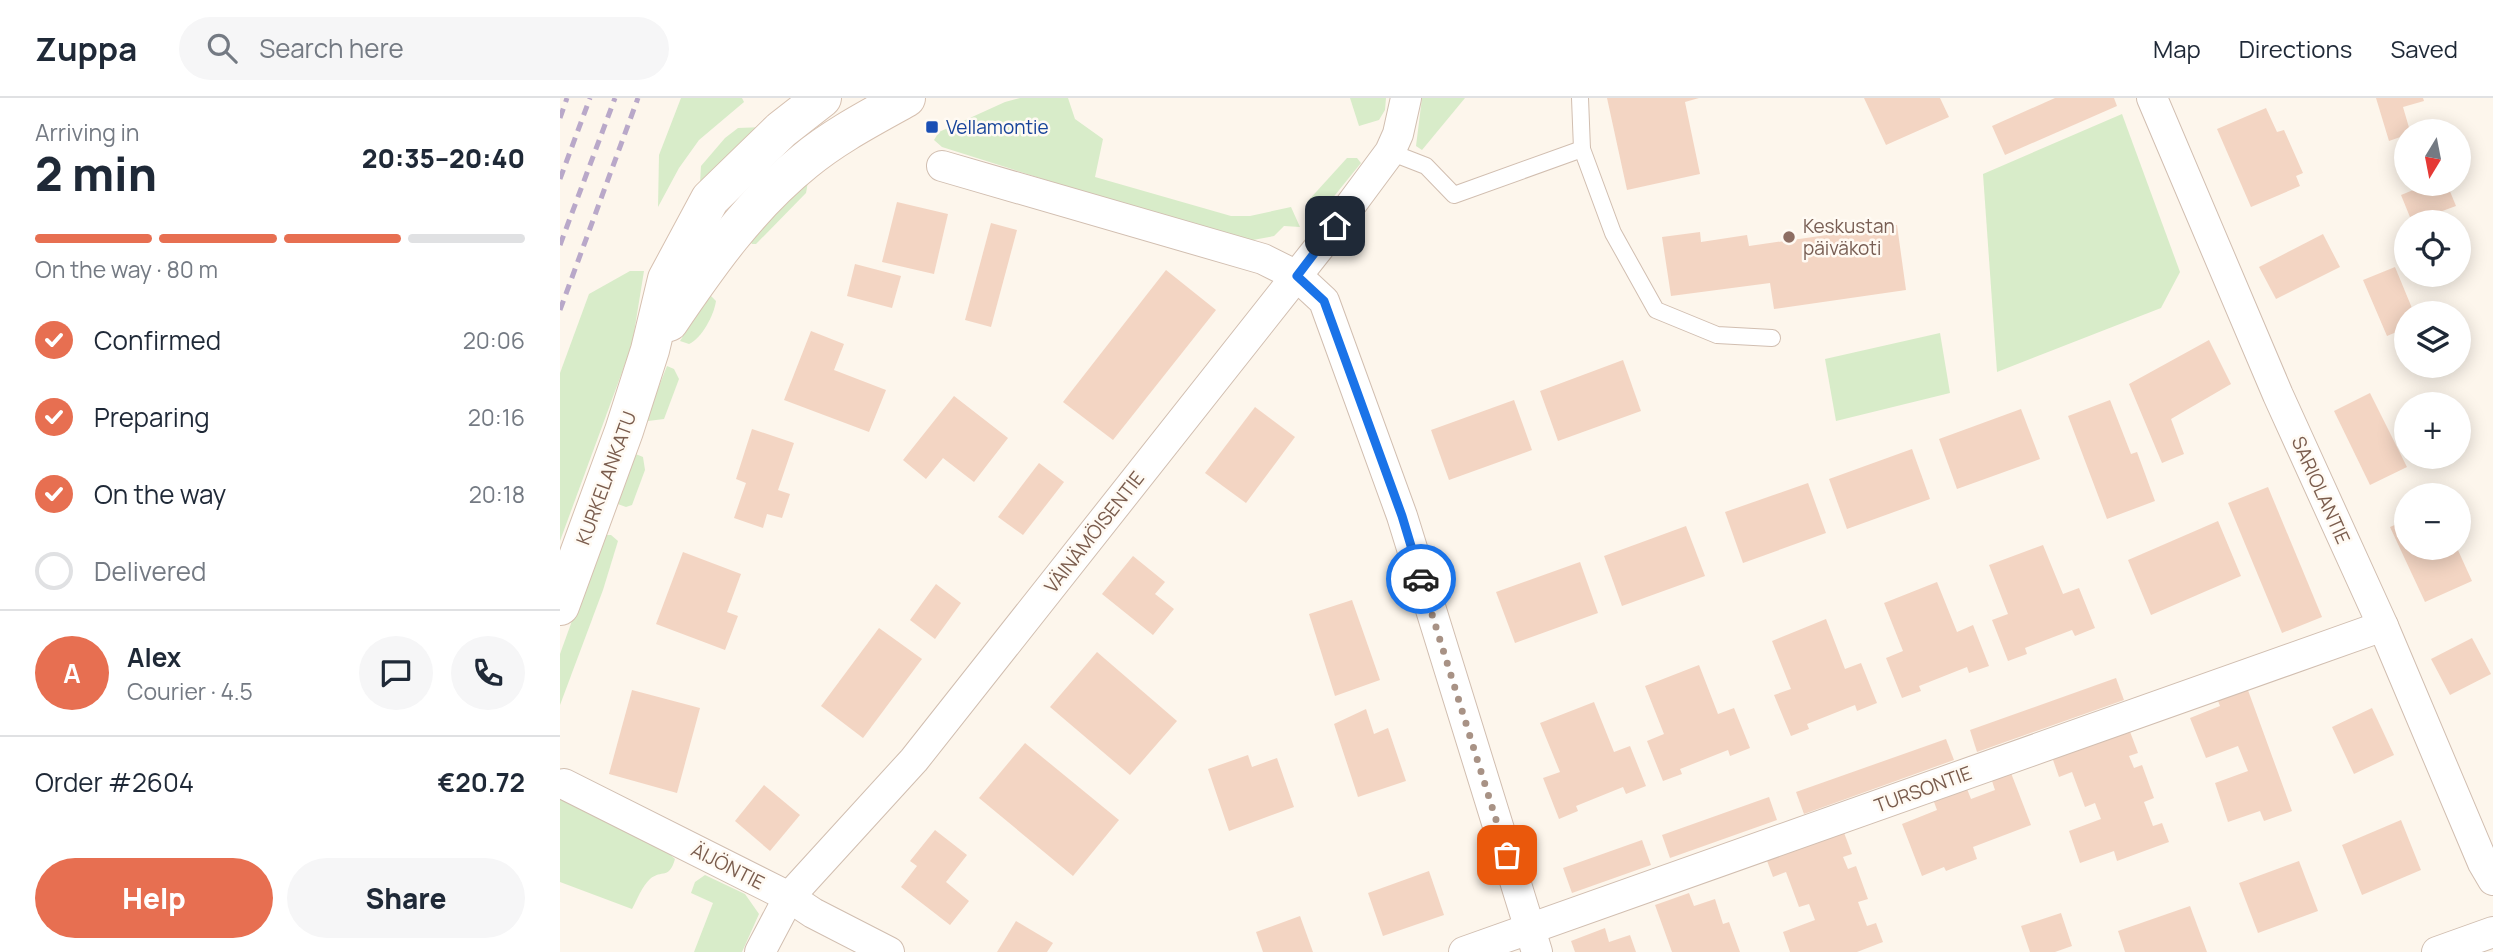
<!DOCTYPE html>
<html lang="en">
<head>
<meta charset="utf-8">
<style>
  body { margin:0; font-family:Manrope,sans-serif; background:#f6f6f7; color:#1f2937; height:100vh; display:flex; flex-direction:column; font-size:26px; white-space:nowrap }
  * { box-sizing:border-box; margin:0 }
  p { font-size:23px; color:#747a83 }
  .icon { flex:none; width:38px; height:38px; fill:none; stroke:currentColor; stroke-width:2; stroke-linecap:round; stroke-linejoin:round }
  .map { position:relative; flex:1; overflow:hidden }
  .drawer { display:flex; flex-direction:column; background:#fff; width:560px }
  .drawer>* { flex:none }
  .needle { width:46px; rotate:190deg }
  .tools { position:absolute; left:1834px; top:21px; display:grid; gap:14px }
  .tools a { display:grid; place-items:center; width:77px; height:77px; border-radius:50%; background:#fff; box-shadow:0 4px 18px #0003; font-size:35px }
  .pin { position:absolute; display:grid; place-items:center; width:60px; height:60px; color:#fff; margin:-30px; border-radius:14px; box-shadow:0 4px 10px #0006 }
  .courier { position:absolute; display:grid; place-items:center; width:70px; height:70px; margin:-35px; border:5px solid #1a73e8; border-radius:50%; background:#fff; color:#222; box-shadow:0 2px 9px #0007 }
  .head em { font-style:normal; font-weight:800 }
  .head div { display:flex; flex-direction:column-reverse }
  .head { display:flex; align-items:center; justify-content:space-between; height:119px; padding:0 35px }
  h1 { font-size:46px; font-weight:800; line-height:52px }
  .bar { display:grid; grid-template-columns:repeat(4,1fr); gap:10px 7px; align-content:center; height:84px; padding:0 35px }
  .bar i { height:9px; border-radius:5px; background:#e0e1e3 }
  .bar .current { background:#e76f51 }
  .bar p { grid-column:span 4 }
  .line { display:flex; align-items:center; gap:18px; padding:0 35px; border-top:2px solid #e0e1e3 }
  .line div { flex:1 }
  .round { display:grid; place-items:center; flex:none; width:74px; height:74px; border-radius:37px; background:#f6f6f7 }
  ol { padding:0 35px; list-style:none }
  li { display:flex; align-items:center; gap:21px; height:77px }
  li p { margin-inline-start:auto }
  li .icon { padding:7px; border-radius:50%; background:#e76f51; color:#fff; stroke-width:4 }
  li:last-child { color:#747a83 }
  li i { width:38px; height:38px; border:4px solid #e0e1e3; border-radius:50% }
  .action { display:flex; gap:14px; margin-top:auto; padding:14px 35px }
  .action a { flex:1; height:80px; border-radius:42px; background:#e76f51; color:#fff; font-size:28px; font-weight:800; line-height:80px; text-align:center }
  .action a+a { background:#f6f6f7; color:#1f2937 }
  header { display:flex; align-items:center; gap:42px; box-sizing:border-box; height:98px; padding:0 35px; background:#fff; border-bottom:2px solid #e0e1e3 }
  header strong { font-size:33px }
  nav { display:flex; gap:38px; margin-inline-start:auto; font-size:24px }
  .search { width:490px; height:63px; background:#f6f6f7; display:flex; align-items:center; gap:18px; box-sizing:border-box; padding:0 24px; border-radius:38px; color:#747a83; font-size:26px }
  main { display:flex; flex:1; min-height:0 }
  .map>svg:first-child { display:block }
  .green { fill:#d8ecc9 }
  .building { fill:#f3d5c3 }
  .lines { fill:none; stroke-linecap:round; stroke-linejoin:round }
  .lane-casing { stroke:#d1beb0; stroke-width:18 }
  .street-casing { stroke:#d1beb0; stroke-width:32 }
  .secondary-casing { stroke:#d6c0b0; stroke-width:40 }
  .lane { stroke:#fff; stroke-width:16 }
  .street { stroke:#fff; stroke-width:30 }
  .secondary { stroke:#fff; stroke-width:38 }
  .rail { stroke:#b9a8c9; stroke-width:5; stroke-dasharray:10 7; stroke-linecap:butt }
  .done { stroke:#a89285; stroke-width:7; stroke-dasharray:0 12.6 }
  .route { stroke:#1a73e8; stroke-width:9 }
  .transit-dot { fill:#1a4fb4; stroke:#fffaf3; stroke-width:2.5 }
  .education-dot { fill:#8d6e63; stroke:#fffaf3; stroke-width:2.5 }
  .labels { text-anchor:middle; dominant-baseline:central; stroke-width:5; stroke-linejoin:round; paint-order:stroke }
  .transit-label { font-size:19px; fill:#164399; stroke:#fffaf3; text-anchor:start }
  .education-label { font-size:19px; fill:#785e54; stroke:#fffaf3; text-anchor:start }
  .street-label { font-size:19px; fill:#7a5c4d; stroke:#fffaf3 }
</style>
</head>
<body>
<header>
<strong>Zuppa</strong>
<div class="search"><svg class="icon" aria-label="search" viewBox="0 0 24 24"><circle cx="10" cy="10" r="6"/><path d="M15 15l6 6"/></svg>Search here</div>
<nav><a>Map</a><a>Directions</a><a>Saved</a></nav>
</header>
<main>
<section class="drawer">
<div class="head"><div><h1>2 min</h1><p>Arriving in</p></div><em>20:35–20:40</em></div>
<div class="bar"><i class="current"></i><i class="current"></i><i class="current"></i><i></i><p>On the way · 80 m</p></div>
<ol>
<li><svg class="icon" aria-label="check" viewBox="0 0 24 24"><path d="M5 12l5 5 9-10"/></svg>Confirmed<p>20:06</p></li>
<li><svg class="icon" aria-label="check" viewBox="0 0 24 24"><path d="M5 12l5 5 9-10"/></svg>Preparing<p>20:16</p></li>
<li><svg class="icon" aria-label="check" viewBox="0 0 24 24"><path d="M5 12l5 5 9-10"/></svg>On the way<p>20:18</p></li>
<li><i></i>Delivered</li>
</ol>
<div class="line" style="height:126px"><b class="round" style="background:#e76f51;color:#fff">A</b><div><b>Alex</b><p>Courier · 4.5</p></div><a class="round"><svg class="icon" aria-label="chat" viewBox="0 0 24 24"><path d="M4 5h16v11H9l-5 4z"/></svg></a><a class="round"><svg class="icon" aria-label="phone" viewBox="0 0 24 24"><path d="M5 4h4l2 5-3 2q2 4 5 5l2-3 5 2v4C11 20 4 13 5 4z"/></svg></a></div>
<div class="line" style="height:91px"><div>Order #2604</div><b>€20.72</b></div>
<div class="action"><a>Help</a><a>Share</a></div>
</section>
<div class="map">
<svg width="1933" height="854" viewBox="0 0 1933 854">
  <rect width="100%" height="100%" fill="#fdf6ec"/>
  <!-- green -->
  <g class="green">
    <path d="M121,0H182L184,4L139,42L119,70L98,109L99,57Z"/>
    <path d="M460,0H508L515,21L543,41L535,79L671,118H690L731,109L740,129L724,128L714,138L682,144L382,49L374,42L379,34L445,4Z"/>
    <path d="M790,0H826L825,12L819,22L799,28Z"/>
    <path d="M862,0H905L862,52L856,48Z"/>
    <path d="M1562,16L1620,174L1601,210L1437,274L1423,76Z"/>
    <path d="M205,29L140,85L141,68L165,40L178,30Z"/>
    <path d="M787,60H797L801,65L758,118L747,104Z"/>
    <path d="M248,84L246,95L196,146H192L189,142Z"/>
    <path d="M70,173H84L72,247L0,443V275L29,196Z"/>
    <path d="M149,196L156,203C154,217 142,240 129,246L120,243Z"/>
    <path d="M1380,235L1390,295L1276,323L1265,261Z"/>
    <path d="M107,268L114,271L119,281L104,321L88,323L86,321Z"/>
    <path d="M73,355L83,359L85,372L72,407L66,409L55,405Z"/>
    <path d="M43,437H51L58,443L43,492L0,607V556Z"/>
    <path d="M0,700L105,752L115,761C109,782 102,771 90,781C82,788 77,802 72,811L0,784Z"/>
    <path d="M145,777L185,796L199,816L182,854H134L153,805L131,795L135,784Z"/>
  </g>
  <!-- building -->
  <g class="building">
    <path d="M1047,0H1139L1125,4L1140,76L1067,92Z"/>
    <path d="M1304,0H1380L1389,19L1326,47Z"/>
    <path d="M1495,0H1554L1557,8L1445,57L1432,28Z"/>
    <path d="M1816,0H1863L1864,3L1843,9L1850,33H1846V37L1829,43Z"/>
    <path d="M1706,10L1717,34L1724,32L1743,75L1736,78L1740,88L1691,109L1657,31Z"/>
    <path d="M1868,86H1887L1896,108L1852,124L1841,97Z"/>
    <path d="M337,104L388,116L374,176L322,164Z"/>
    <path d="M431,125L457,132L431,229L405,222Z"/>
    <path d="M1337,127L1346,192L1214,211L1210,185L1111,198L1102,139L1140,134L1141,144L1187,137L1189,148Z"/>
    <path d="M1763,136L1780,169L1716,201L1699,169Z"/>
    <path d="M295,166L341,178L332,210L287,198Z"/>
    <path d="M1835,169L1854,215H1846V230L1827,238L1803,182Z"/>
    <path d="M606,172L656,212L553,342L503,304Z"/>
    <path d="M251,233L284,246L274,272L326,292L309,334L224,302Z"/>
    <path d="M1649,242L1671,286L1611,321L1624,356L1602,365L1569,286Z"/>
    <path d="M1063,262L1081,313L998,343L980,293Z"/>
    <path d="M1810,295L1847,369L1810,387L1774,313Z"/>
    <path d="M394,298L448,340L414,384L383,360L366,381L343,362Z"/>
    <path d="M954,302L972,352L889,382L871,332Z"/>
    <path d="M1550,302L1571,356L1577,354L1595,403L1547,421L1508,318Z"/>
    <path d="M695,309L735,339L686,405L645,375Z"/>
    <path d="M1461,311L1480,361L1397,391L1379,341Z"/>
    <path d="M192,331L234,345L218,392L230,396L222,420L207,416L203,430L174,420L186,385L176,381Z"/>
    <path d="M1352,351L1370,401L1287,431L1269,381Z"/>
    <path d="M479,365L504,384L463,437L438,419Z"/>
    <path d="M1248,385L1266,435L1183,465L1165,414Z"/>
    <path d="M1708,389L1762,519L1722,535L1668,405Z"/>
    <path d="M1846,422V450H1897L1912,483L1865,504L1830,429Z"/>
    <path d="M1658,423L1681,478L1591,517L1568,462Z"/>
    <path d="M1126,428L1145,478L1062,508L1044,458Z"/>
    <path d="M1483,447L1503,496L1519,490L1535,530L1515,538L1512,532L1465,550L1467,556L1448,563L1432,522L1448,516L1429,467Z"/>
    <path d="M123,454L181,476L167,514L178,518L165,552L96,526Z"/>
    <path d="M573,458L605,484L595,496L614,511L593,537L542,496Z"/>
    <path d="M1020,464L1038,515L955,545L936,494Z"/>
    <path d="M1377,484L1397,534L1413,527L1429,568L1409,575L1407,569L1359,588L1361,593L1342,600L1326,560L1343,553L1324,505Z"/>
    <path d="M376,486L401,505L375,541L350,522Z"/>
    <path d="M792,502L820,582L775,598L749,516Z"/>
    <path d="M1266,521L1285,571L1301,565L1317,605L1297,613L1295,607L1247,626L1249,631L1231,638L1214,597L1231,591L1212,543Z"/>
    <path d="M319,530L362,561L303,640L261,608Z"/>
    <path d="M1912,540L1931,576L1890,597L1871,561Z"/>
    <path d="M537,554L617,623L570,677L490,609Z"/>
    <path d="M1139,567L1158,616L1174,610L1190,650L1170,658L1168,652L1120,671L1122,676L1103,683L1087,643L1104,636L1085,588Z"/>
    <path d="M1556,580L1564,602L1417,654L1410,632Z"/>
    <path d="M1685,584L1732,713L1704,723L1700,713L1668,724L1655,685L1688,673L1678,648L1646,660L1630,620L1660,608L1655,595Z"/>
    <path d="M72,592L140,610L117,695L49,676Z"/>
    <path d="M1034,604L1054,654L1070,648L1086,688L1066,696L1063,689L1016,708L1018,713L999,721L983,680L1000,674L980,625Z"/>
    <path d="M1812,610L1834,657L1794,676L1772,629Z"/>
    <path d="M806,611L814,636L828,630L846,683L798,699L774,626Z"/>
    <path d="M1569,631L1578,655L1569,658L1574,670L1582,667L1594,700L1584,704L1593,728L1602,725L1609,744L1557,763L1554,753L1520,765L1509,733L1541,721L1535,705L1525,709L1512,674L1499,679L1492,659Z"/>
    <path d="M1386,641L1394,662L1244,716L1236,694Z"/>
    <path d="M465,645L559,722L513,778L419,700Z"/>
    <path d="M688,657L692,669L717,660L734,709L669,733L648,671Z"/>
    <path d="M1451,675L1471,727L1413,749L1417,761L1386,773L1384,769L1362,778L1342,726L1377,712L1374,704L1407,691L1411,701L1435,692L1432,683Z"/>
    <path d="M204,687L240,717L210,753L175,723Z"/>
    <path d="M1209,699L1217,722L1110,760L1102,737Z"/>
    <path d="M1841,722L1861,772L1802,797L1782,747Z"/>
    <path d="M375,732L407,757L386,784L409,803L390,827L341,789L357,768L350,763Z"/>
    <path d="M1283,732L1292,756L1283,759L1288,771L1296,768L1308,801L1298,804L1307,828L1316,825L1323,844L1297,854H1230L1223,834L1255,822L1249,806L1239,809L1226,774L1213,779L1206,760Z"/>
    <path d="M1082,742L1091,767L1012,795L1003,770Z"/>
    <path d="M1739,763L1758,813L1698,835L1679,785Z"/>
    <path d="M869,773L884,817L823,838L808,795Z"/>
    <path d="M1129,795L1134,808L1155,801L1163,826L1169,824L1180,854H1112L1095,807Z"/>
    <path d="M1630,808L1647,854H1565L1558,833Z"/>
    <path d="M1501,815L1512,848L1495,854H1470L1461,828Z"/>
    <path d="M740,818L753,854H703L696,834Z"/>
    <path d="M456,823L493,845L487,854H437Z"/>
    <path d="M1045,830L1049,844L1070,837L1076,854H1015L1011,843Z"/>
  </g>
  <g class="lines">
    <!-- lane casing -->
    <g class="lane-casing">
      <g id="lane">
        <path d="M1020,0L1022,51L1053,135L1096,212L1157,237L1212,240"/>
        <path d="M830,54L866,68L894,97L1022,51"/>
      </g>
    </g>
    <!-- street casing -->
    <g class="street-casing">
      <g id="street">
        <path d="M1592,0L1718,297L1823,528L1923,765L1933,782"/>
        <path d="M382,68L703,161L737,178L764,203L842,418L977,854"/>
        <path d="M4,686L229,799L253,815L329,854"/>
        <path d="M200,854L229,799L354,662L761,147L830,54L838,36L846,0"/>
        <path d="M904,854L1823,528"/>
        <path d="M1877,854L1933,834"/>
      </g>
    </g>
    <!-- secondary casing -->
    <g class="secondary-casing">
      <g id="secondary">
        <path d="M109,224C149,165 189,108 245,63C275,38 312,19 346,0"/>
        <path d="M0,508L64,333L90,252L107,181L150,101L221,32L262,0"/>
      </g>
    </g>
    <!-- lane -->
    <use href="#lane" class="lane"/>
    <!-- street -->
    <use href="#street" class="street"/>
    <!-- secondary -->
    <use href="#secondary" class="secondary"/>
    <!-- rail -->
    <g class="rail">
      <path d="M0,20L7,0"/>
      <path d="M0,81L30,0"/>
      <path d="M0,147L55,0"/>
      <path d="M0,212L78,0"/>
    </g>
  </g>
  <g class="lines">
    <!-- done -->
    <path class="done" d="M861,481L947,757"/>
    <!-- route -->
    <path class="route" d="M775,128L737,178L764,203L842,418L861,481"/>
  </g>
  <!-- markers -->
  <rect class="transit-dot" x="365" y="22" width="14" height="14" rx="3.5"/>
  <circle class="education-dot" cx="1229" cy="139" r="7"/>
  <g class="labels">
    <!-- transit labels -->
    <g class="transit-label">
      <text x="386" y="29">Vellamontie</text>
    </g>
    <!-- education labels -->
    <g class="education-label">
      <text x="1243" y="128">Keskustan<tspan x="1243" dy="22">päiväkoti</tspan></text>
    </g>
    <!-- street labels -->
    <g class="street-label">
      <text transform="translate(46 380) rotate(-70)">KURKELANKATU</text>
      <text transform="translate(1761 392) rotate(66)">SARIOLANTIE</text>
      <text transform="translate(534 434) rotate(-52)">VÄINÄMÖISENTIE</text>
      <text transform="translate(1363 691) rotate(-20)">TURSONTIE</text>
      <text transform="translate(168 768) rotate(27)">ÄIJÖNTIE</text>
    </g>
  </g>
</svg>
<div class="tools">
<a><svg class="needle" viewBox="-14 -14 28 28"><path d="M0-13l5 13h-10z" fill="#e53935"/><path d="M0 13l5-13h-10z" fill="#747a83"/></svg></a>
<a><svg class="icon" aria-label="locate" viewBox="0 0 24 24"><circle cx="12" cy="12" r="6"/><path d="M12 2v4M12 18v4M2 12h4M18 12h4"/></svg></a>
<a><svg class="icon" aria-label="layers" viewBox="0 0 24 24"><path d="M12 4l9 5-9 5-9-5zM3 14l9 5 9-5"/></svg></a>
<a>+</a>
<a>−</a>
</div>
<div class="pin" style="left:947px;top:757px;background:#ea580c"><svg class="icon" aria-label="bag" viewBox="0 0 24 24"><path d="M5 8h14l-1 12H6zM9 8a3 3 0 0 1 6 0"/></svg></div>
<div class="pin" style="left:775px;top:128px;background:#1f2937"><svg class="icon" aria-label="home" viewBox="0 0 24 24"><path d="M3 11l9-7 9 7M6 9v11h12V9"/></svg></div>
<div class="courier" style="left:861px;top:481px"><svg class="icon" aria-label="car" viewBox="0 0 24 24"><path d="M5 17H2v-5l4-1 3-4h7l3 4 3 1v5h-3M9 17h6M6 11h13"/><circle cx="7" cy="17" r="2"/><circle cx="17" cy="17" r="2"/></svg></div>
</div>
</main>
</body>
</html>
